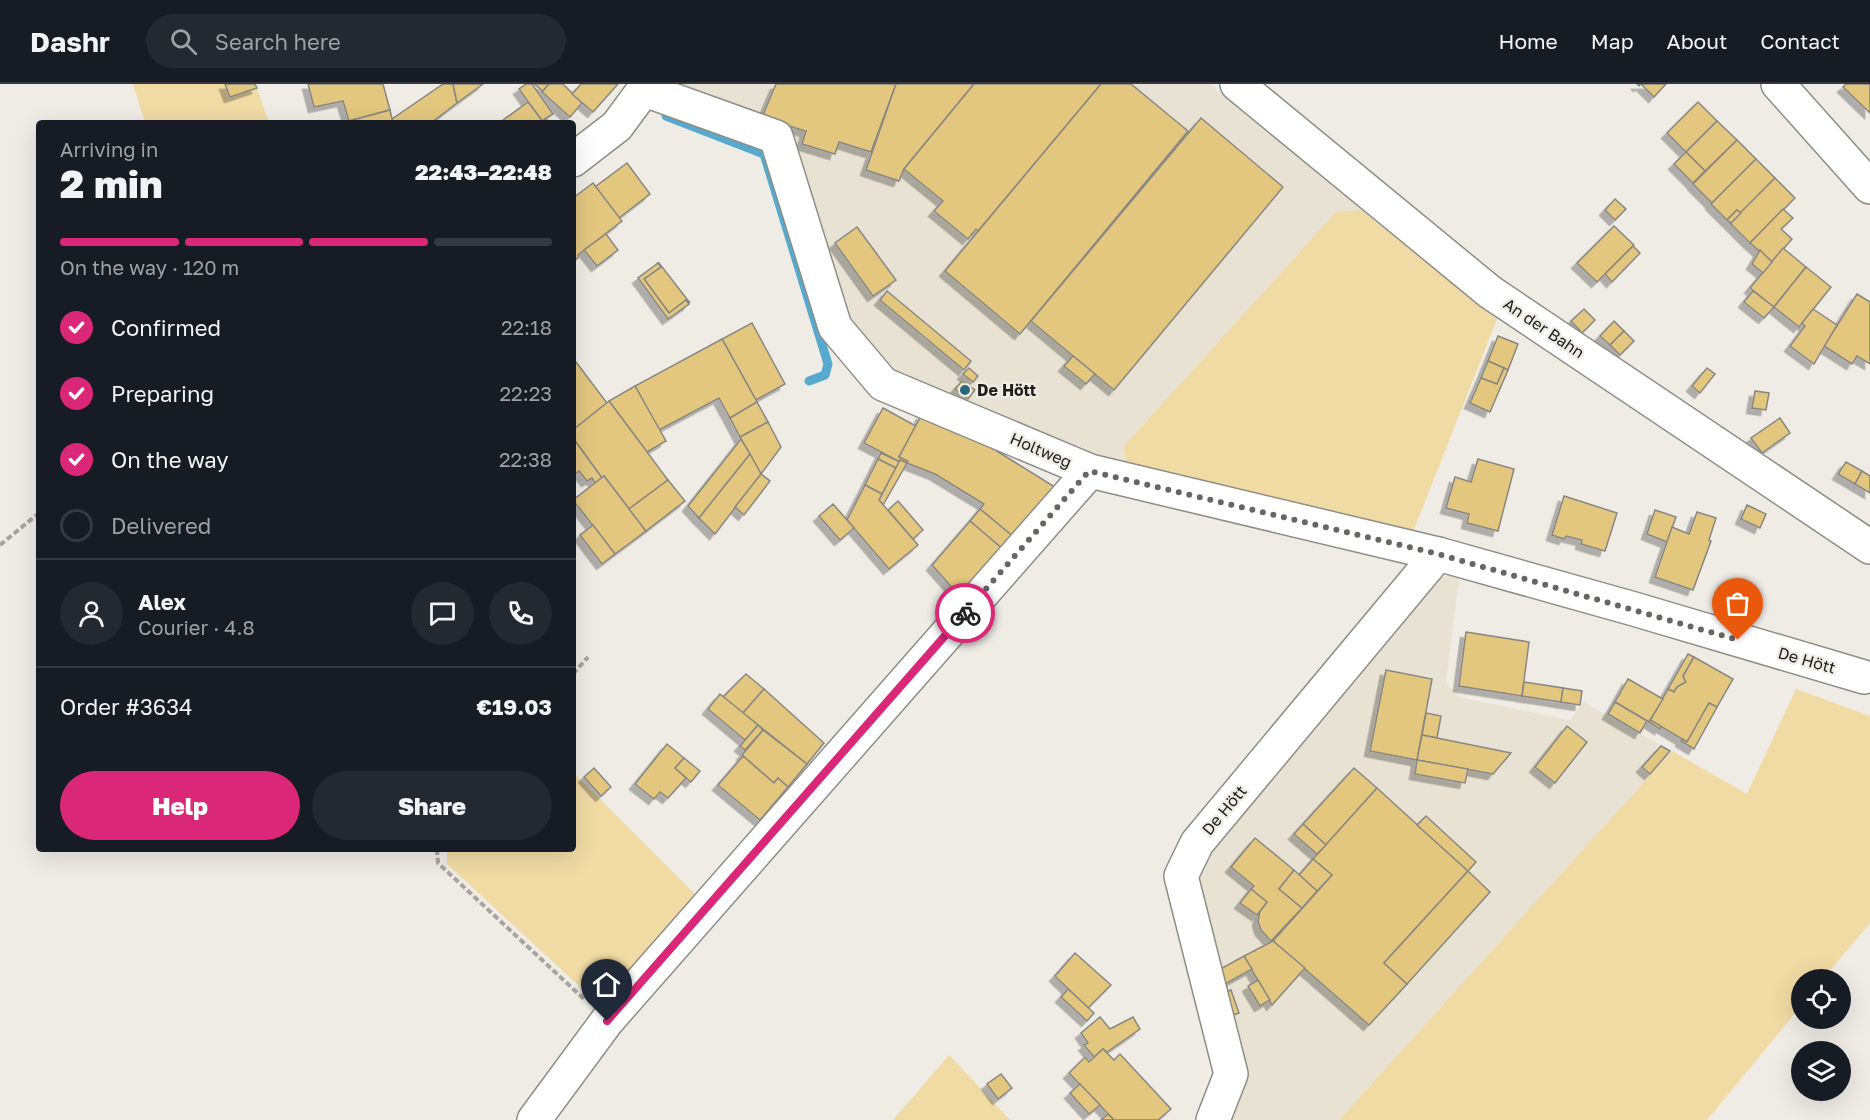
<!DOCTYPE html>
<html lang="en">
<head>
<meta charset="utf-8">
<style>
  body { margin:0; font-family:"Golos Text",sans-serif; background:#242831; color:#f1f3f6; height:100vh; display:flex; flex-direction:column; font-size:22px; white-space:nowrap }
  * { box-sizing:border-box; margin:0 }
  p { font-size:20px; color:#9ea1a6 }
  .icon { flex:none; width:33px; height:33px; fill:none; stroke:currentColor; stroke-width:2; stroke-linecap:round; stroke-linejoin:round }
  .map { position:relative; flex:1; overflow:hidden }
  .drawer { position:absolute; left:36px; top:36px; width:540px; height:732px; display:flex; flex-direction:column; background:#171b24; border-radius:6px; box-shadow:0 6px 24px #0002 }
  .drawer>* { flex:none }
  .controls { position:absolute; left:1791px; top:885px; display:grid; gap:12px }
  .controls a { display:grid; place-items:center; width:60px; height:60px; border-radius:50%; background:#171b24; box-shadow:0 6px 24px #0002; font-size:30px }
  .pin { position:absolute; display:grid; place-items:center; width:51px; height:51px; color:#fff; margin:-62px -26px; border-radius:50% 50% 50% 0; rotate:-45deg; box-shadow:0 0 6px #0007 }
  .pin .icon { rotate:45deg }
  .courier { position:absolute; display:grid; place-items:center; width:60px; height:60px; margin:-30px; border:4px solid #db2777; border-radius:50%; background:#fff; color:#222; box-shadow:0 2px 8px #0007 }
  .head em { font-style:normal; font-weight:800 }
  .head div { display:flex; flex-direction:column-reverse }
  .head { display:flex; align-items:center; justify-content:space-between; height:102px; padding:0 24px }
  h1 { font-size:39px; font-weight:800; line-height:45px }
  .bar { display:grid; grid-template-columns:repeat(4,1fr); gap:9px 6px; align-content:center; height:72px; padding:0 24px }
  .bar i { height:8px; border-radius:4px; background:#363941 }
  .bar .current { background:#db2777 }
  .bar p { grid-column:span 4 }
  .line { display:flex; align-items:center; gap:15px; padding:0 24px; border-top:2px solid #363941 }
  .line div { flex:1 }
  .round { display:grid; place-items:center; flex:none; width:63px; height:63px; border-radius:32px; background:#242831 }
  ol { padding:0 24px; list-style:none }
  li { display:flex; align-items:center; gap:18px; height:66px }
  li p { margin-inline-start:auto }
  li .icon { padding:6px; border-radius:50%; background:#db2777; color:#fff; stroke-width:4 }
  li:last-child { color:#9ea1a6 }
  li i { width:33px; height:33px; border:3px solid #363941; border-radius:50% }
  .button { display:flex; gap:12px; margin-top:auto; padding:12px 24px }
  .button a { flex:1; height:69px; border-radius:36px; background:#db2777; color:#fff; font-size:24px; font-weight:800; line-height:69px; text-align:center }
  .button a+a { background:#242831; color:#f1f3f6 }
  header { display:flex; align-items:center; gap:36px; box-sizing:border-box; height:84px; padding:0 30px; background:#171b24; border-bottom:2px solid #363941 }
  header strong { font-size:28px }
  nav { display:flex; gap:33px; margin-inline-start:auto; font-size:21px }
  .search { width:420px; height:54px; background:#242831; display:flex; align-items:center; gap:15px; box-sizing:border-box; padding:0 21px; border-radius:33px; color:#9ea1a6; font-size:22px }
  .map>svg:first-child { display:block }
  .built { fill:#e7e2d4 }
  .green { fill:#f0dba5 }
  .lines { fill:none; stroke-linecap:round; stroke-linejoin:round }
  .stream { stroke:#57aace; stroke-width:9 }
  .building { fill:#e3c77f; stroke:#898781; stroke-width:1.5; filter:url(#shadow) }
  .minor-casing { stroke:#8f8d87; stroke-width:36 }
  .path { stroke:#a7a5a0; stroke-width:4; stroke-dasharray:6 3; stroke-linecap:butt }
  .minor { stroke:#fff; stroke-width:33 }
  .done { stroke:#686663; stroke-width:6; stroke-dasharray:0 10.8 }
  .route { stroke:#db2777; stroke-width:8 }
  .poi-dot { fill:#29647c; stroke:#efece6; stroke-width:2 }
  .labels { text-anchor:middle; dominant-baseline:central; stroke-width:4.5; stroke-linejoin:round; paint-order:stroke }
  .street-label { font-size:16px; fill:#1f1e1c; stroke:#efece6 }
  .poi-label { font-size:16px; font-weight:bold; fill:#1f1e1c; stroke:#efece6; text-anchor:start }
</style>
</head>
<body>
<header>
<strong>Dashr</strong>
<div class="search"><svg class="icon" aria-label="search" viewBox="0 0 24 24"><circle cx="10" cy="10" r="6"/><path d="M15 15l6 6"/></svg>Search here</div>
<nav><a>Home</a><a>Map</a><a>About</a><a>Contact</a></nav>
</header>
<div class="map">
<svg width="1870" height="1036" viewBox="0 0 1870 1036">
  <defs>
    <filter id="shadow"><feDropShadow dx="-5.5" dy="5.5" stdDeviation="0" flood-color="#0004"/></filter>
  </defs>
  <rect width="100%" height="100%" fill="#efece6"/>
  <!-- built -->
  <g class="built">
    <path d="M676,0H1210L1361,126L1336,128L1123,363L1127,380L1086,371L881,285L844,235L788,46Z"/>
    <path d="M1460,488L1446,598L1459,613L1570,636L1583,618L1672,667L1339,1036H1224L1194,806L1199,777L1431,497Z"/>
  </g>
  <!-- green -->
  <g class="green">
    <path d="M133,0H225L229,14L257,5L269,39H145Z"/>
    <path d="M1361,126L1497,235L1411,453L1127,380L1123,363L1336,128Z"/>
    <path d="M1796,605L1870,632V839L1823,895L1802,896L1801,922L1707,1036H1339L1672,667L1747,710Z"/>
    <path d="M573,688L698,813L604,925L447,780V765H573Z"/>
    <path d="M949,971L1010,1036H893Z"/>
  </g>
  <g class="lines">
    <!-- stream -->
    <path class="stream" d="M666,32L764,70L828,280L825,291L809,297"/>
  </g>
  <!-- building -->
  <g class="building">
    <path d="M225,0H255L257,4L230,13Z"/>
    <path d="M308,0H383L390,26L349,37L343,17L314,23Z"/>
    <path d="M443,0H453L457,19L431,39H393L392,35Z"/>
    <path d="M453,0H483L457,19Z"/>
    <path d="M526,0H532L553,30L542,37L519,5Z"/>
    <path d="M534,0H549L543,7Z"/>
    <path d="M549,0H563L582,19L570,33L542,8Z"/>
    <path d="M581,0H618L593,28L572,10Z"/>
    <path d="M776,0H896L871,68L839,58L835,70L802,60L806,47H805L762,33Z"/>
    <path d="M896,0H974L904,85L899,97L866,86Z"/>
    <path d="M974,0H1101L978,147L976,145L968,155L934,127L943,117L904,85Z"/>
    <path d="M1101,0H1131L1188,47L1020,250L945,187Z"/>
    <path d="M1637,0H1666L1654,13L1641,0L1639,2Z"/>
    <path d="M1846,0H1870V29L1843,3Z"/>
    <path d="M528,18L544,39H499Z"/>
    <path d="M1698,18L1717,37L1686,68L1667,49Z"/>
    <path d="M390,26L393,39H350L349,37Z"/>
    <path d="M1201,34L1283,103L1114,306L1031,237Z"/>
    <path d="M1717,37L1737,56L1705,87L1686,68Z"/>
    <path d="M1737,56L1756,75L1712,119L1693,100Z"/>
    <path d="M1686,68L1705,87L1693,99L1674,80Z"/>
    <path d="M1756,75L1775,94L1741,129L1737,126L1727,136L1711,120Z"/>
    <path d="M627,79L650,110L619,134L595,103Z"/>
    <path d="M1775,94L1795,114L1750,159L1730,139Z"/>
    <path d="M593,99L622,137L578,171V174L573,178V114Z"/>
    <path d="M1615,115L1626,125L1615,136L1605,126Z"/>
    <path d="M1783,125L1793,134L1781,145L1792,155L1772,178L1750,159Z"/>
    <path d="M1737,126L1741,129L1731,139L1727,136Z"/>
    <path d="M1614,142L1634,161L1597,198L1577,179Z"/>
    <path d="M857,143L896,196L873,212L835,159Z"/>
    <path d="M606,150L618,166L597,182L584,166Z"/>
    <path d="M1633,162L1640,169L1612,198L1605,190Z"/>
    <path d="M1783,164L1806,183L1774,223L1750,204Z"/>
    <path d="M1760,166L1772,178L1763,189L1752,180Z"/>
    <path d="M658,179H659L690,219L686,216L669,229L644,195L661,183Z"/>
    <path d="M658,179L661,183L644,195L669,229L686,216L689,220L668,235L638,194Z"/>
    <path d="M1806,183L1831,203L1799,243L1774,223Z"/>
    <path d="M887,207L971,277L964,286L880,216Z"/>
    <path d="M1753,207L1774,223L1764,234L1744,218Z"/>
    <path d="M1857,210L1870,218V280L1857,272L1852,280L1824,262Z"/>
    <path d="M1584,225L1595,236L1582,249L1571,237Z"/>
    <path d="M1813,225L1837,241L1814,280L1790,262L1805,242L1802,239Z"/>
    <path d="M1614,237L1624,247L1610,261L1600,252Z"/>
    <path d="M752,239L785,300L756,316L722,255Z"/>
    <path d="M1624,247L1634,257L1620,271L1610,261Z"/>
    <path d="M1498,252L1518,260L1508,286L1488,277Z"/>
    <path d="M722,255L757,318L730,334L719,314L659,346L635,302Z"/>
    <path d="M1073,272L1095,290L1086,300L1064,282Z"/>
    <path d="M573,274L607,319L573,346Z"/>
    <path d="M1488,277L1504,284L1497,300L1481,294Z"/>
    <path d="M969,284L978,292L973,298L963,290Z"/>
    <path d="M1504,284L1508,286L1490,328L1470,319L1481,294L1497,300Z"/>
    <path d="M1707,284L1715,290L1700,309L1692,302Z"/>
    <path d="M962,297L975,306L968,315L955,305Z"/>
    <path d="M635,302L666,357L647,368L609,317Z"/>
    <path d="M1755,307L1769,309L1766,326L1752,324Z"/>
    <path d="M609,317L668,396L629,425L604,392L602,394L573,354V346Z"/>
    <path d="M757,318L768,338L740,353L730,334Z"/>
    <path d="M883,324L916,342L899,373L908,377L907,379L900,376V378L864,359Z"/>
    <path d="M922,330L963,346L1058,405L1016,455L980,425L984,420L935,390L907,379L908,377L899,373Z"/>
    <path d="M1780,334L1790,349L1762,369L1751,354Z"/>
    <path d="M768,338L781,363L761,390L740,353Z"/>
    <path d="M573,354L602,394L595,399L592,394L587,397L579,387L573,392Z"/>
    <path d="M741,355L750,370L699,434L688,422Z"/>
    <path d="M881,369L900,378L896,384L878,375Z"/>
    <path d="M750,370L761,390L715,450L699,434Z"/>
    <path d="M878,375L896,384L882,410L865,401Z"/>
    <path d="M1478,375L1514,385L1498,447L1467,439L1469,430L1446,424L1455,393L1471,398Z"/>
    <path d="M900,376L907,379L883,421L879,416Z"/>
    <path d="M1846,378L1862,387L1855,400L1838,390Z"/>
    <path d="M1862,387L1870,392V409L1855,400Z"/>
    <path d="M761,390L770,397L744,431L735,423Z"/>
    <path d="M604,392L646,447L615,470L573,416Z"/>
    <path d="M668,396L685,417L646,447L629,425Z"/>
    <path d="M865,401L882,410L879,416L918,461L889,485L847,436Z"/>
    <path d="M1564,412L1617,429L1605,467L1581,460L1582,456L1566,452L1564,455L1552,451Z"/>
    <path d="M898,417L923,446L913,455L888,426Z"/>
    <path d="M833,420L854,444L840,456L819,432Z"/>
    <path d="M1747,421L1766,430L1760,444L1741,435Z"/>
    <path d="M980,425L1016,455L1005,467L970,437Z"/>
    <path d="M1655,426L1676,433L1667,458L1647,450Z"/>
    <path d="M1697,428L1716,434L1709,456L1711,457L1693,506L1655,493L1672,443L1689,450Z"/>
    <path d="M970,437L1005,467L964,517L932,481Z"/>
    <path d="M593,441L615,470L602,480L580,451Z"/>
    <path d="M1466,548L1529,558L1522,612L1459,602Z"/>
    <path d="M1688,570L1694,573L1683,592L1686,598L1677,603L1674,608L1668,605Z"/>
    <path d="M1694,573L1733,595L1717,623L1709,619L1687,658L1650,636L1668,605L1674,608L1677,603L1686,598L1683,592Z"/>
    <path d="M1386,586L1432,595L1417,676L1370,667Z"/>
    <path d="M746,590L764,605L743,629L723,613Z"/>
    <path d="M1628,595L1663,615L1649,638L1615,618Z"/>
    <path d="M1524,598L1563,604L1561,618L1522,612Z"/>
    <path d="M1563,604L1582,607L1580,621L1561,618Z"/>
    <path d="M764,605L824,659L807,680L743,629Z"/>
    <path d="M720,610L758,641L745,656L708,625Z"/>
    <path d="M1615,618L1647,637L1640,649L1608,630Z"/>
    <path d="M1709,619L1717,623L1694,665L1681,657L1682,655L1687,658Z"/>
    <path d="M1426,629L1441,632L1437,654L1422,651Z"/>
    <path d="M1650,636L1661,642L1660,645L1649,638Z"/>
    <path d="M758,641L763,646L745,666L740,662Z"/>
    <path d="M1567,642L1587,658L1555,699L1535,683Z"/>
    <path d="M763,646L807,680L788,703L778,694L774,699L742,671Z"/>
    <path d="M1422,651L1437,654L1511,669L1493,690L1417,676Z"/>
    <path d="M667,660L684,674L675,684L686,694L668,714L660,708L654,715L635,700Z"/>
    <path d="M1661,662L1670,667L1650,690L1642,683Z"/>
    <path d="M743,672L774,699L778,694L788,703L760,736L718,701Z"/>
    <path d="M684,674L700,687L691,698L675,684Z"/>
    <path d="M1417,676L1468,685L1465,699L1415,690Z"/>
    <path d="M594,684L611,703L601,712L584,693Z"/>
    <path d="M1354,684L1377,704L1326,761L1303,740Z"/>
    <path d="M1377,704L1468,787L1384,879L1407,900L1369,941L1273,857L1332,791L1313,775Z"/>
    <path d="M1426,732L1476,778L1468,787L1417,741Z"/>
    <path d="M1303,740L1326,761L1317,770L1294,750Z"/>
    <path d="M1255,754L1294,786L1279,805L1302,824L1271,857L1261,846L1258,837L1260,827L1267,818L1251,805L1254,802L1231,783Z"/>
    <path d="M1313,775L1332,791L1317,807L1299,791Z"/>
    <path d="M1294,786L1317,807L1302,824L1279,805Z"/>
    <path d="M1468,787L1490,808L1407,900L1384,879Z"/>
    <path d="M1251,805L1267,818L1257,831L1240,819Z"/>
    <path d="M1273,857L1305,884L1272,921L1244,872Z"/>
    <path d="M1075,869L1111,901L1088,924L1055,892Z"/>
    <path d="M1244,872L1252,885L1218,904L1213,889Z"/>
    <path d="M1258,896L1270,916L1260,922L1248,902Z"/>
    <path d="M1068,905L1094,929L1087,937L1061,913Z"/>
    <path d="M1231,906L1239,929L1228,933L1220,910Z"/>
    <path d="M1100,933L1110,945L1133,933L1140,945L1107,968L1103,965L1094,973L1084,961L1088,959L1081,949Z"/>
    <path d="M1103,965L1114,976L1120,970L1171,1025L1158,1036H1114L1069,989L1085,973L1089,978Z"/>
    <path d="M1001,990L1012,1004L998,1015L987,1000Z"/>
    <path d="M1080,1000L1100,1021L1089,1030L1070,1009Z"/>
    <path d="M1108,1030L1114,1036H1101Z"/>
  </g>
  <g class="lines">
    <!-- minor casing -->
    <g class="minor-casing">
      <g id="minor">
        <path d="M1237,0L1490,208L1870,463"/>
        <path d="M1778,0L1870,103"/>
        <path d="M645,6L776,53L835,243L883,300L1090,387L1438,470L1634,525L1864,593"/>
        <path d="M573,76L617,42L648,0"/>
        <path d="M534,1036L607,937L1090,387"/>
        <path d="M1213,1036L1231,990L1181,792L1197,759L1438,470"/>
      </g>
    </g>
    <!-- path -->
    <g class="path">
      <path d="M0,461L39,429"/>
      <path d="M573,590L588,573"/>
      <path d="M437,765L438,779L585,916"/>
    </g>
    <!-- minor -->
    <use href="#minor" class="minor"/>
  </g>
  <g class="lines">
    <!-- done -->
    <path class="done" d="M965,529L1089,387L1438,470L1738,556"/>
    <!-- route -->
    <path class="route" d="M607,937L965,529"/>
  </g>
  <!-- markers -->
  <circle class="poi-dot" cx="965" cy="306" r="6"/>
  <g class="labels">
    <!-- street labels -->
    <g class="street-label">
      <text transform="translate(1544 244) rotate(34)">An der Bahn</text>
      <text transform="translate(1041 366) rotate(23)">Holtweg</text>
      <text transform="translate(1807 576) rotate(16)">De Hött</text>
      <text transform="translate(1224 726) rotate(-50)">De Hött</text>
    </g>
    <!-- poi labels -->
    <g class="poi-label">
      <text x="977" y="306">De Hött</text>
    </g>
  </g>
</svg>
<div class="controls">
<a><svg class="icon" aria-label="locate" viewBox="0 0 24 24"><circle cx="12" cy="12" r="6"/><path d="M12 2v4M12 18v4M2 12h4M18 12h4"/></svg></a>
<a><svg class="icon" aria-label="layers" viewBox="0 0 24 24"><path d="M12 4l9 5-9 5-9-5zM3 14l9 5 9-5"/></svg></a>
</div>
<div class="pin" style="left:1738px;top:556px;background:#ea580c"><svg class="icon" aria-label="bag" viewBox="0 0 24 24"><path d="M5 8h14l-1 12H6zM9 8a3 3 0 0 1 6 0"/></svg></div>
<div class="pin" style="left:607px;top:937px;background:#1f2937"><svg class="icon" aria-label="home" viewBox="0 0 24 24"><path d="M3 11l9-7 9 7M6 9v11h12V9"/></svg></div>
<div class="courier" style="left:965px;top:529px"><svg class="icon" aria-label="bike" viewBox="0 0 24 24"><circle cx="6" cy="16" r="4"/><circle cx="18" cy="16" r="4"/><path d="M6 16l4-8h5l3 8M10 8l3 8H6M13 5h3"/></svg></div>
<section class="drawer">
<div class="head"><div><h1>2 min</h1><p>Arriving in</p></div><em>22:43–22:48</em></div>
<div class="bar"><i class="current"></i><i class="current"></i><i class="current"></i><i></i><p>On the way · 120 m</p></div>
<ol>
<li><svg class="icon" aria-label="check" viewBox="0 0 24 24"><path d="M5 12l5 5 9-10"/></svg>Confirmed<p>22:18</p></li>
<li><svg class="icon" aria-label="check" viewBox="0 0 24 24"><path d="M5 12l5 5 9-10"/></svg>Preparing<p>22:23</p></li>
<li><svg class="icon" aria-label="check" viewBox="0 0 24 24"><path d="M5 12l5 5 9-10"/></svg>On the way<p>22:38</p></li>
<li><i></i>Delivered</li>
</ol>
<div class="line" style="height:108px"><a class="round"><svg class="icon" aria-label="person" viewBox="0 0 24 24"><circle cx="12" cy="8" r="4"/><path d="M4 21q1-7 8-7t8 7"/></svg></a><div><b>Alex</b><p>Courier · 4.8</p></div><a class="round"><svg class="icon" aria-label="chat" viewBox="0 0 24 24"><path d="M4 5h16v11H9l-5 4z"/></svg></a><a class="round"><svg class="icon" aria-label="phone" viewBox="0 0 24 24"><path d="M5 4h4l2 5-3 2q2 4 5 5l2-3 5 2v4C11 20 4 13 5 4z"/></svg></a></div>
<div class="line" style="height:78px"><div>Order #3634</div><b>€19.03</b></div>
<div class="button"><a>Help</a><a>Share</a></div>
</section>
</div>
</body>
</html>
